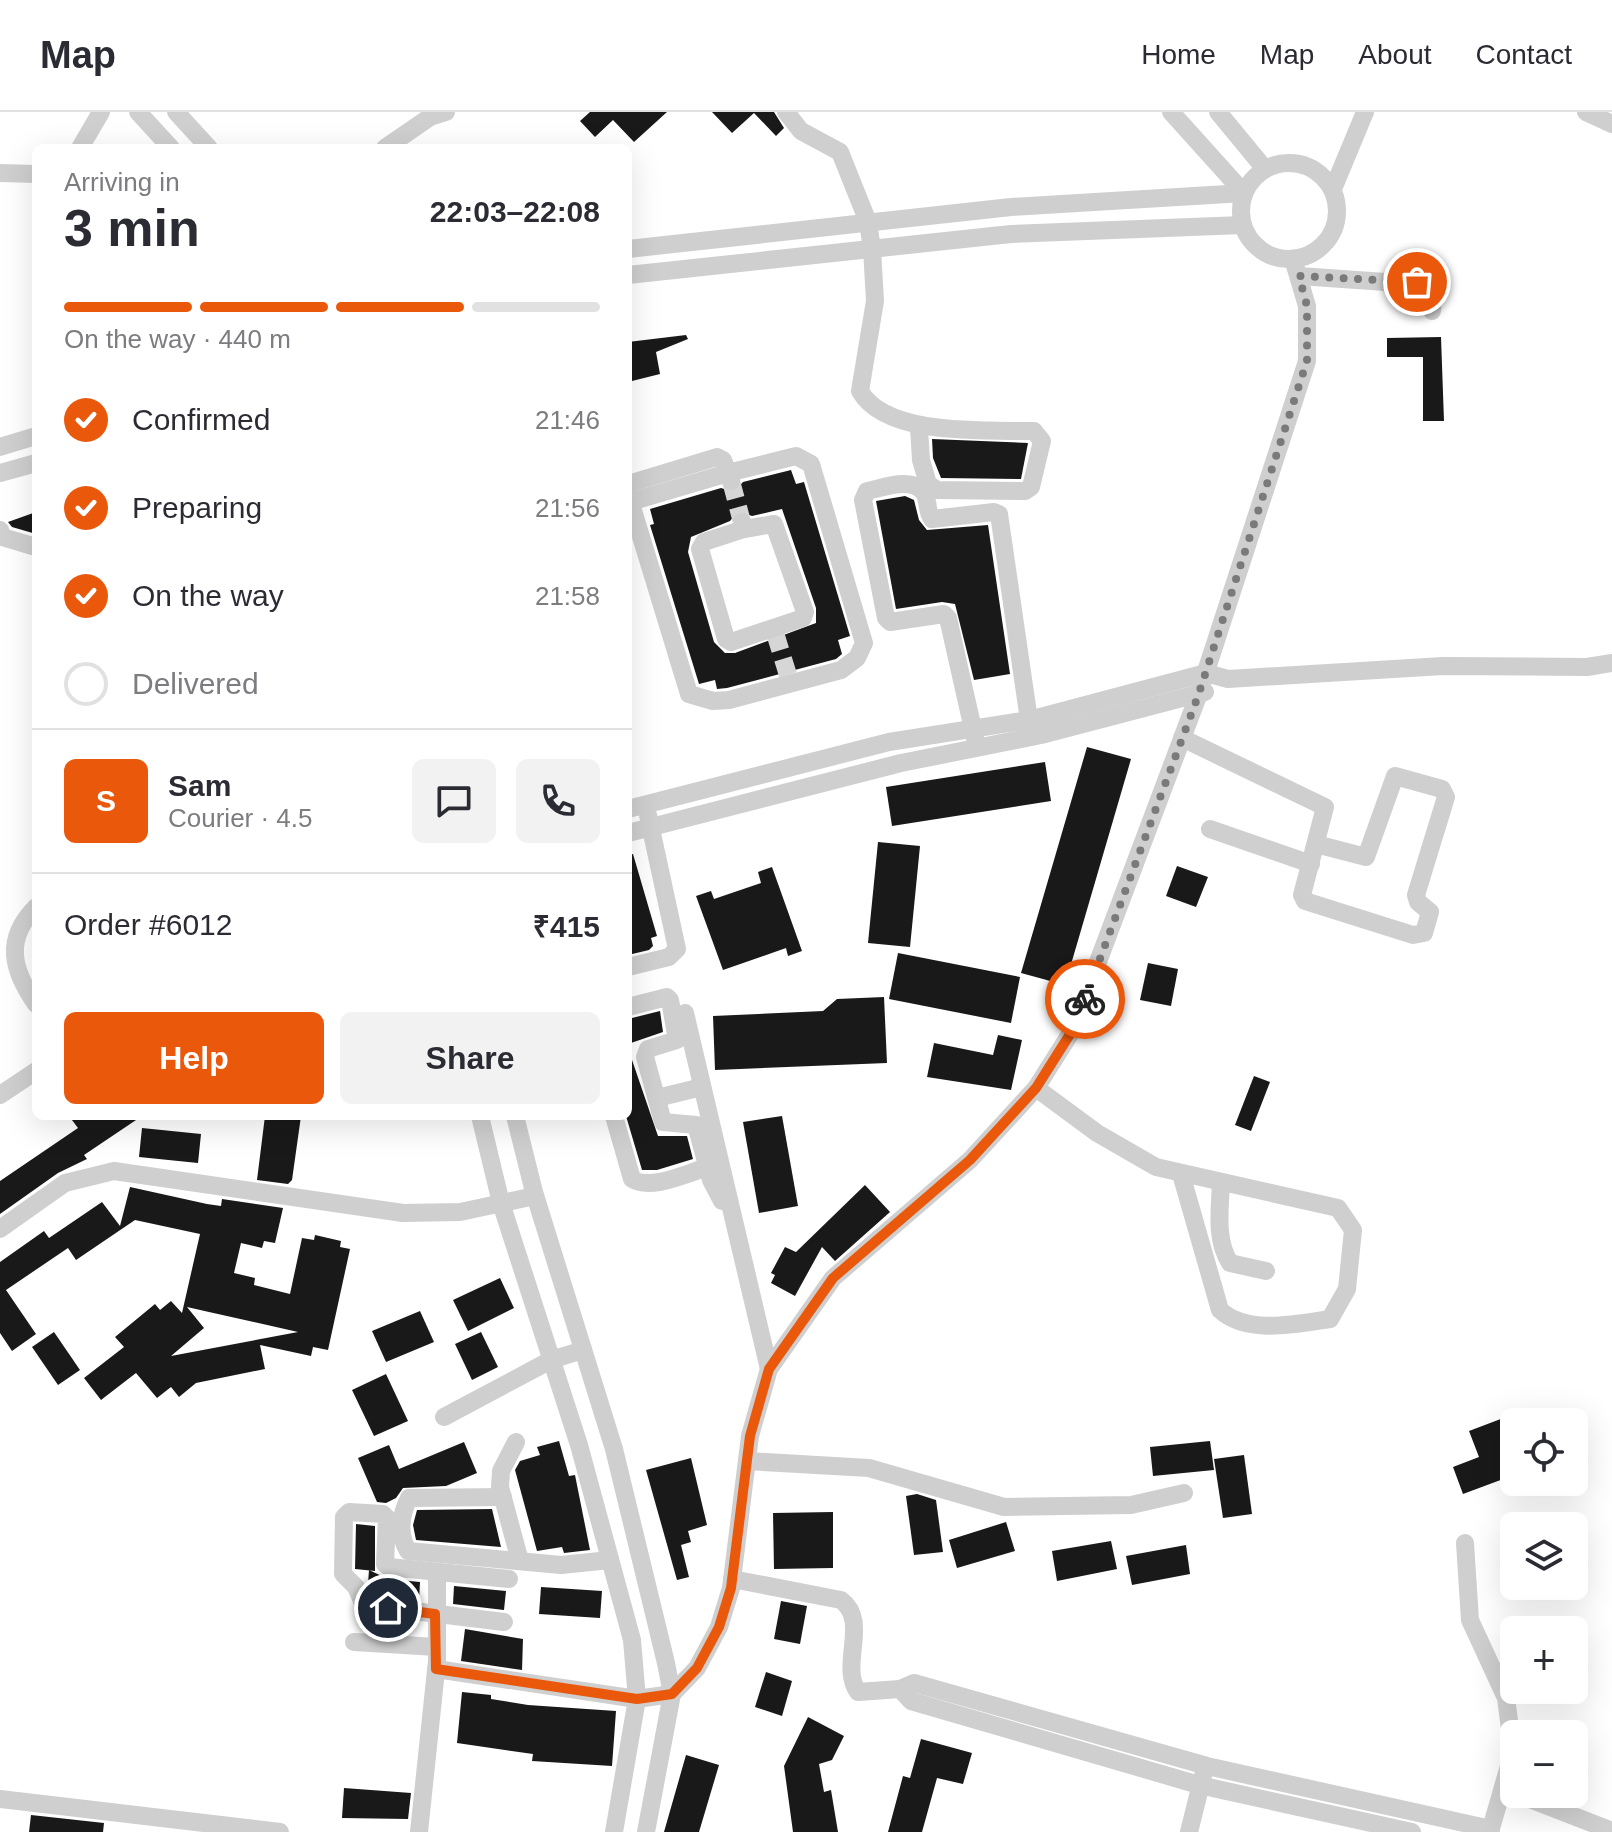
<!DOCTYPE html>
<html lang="en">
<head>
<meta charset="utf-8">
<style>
  body { margin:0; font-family:Arial,sans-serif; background:#f2f2f3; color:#2b2b33; height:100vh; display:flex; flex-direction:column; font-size:30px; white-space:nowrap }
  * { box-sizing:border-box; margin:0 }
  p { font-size:26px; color:#7c7c81 }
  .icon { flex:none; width:44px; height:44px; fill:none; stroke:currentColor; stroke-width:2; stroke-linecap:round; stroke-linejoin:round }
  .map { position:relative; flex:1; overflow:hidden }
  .details { position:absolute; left:32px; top:32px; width:600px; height:976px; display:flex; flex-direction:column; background:#fff; border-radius:12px; box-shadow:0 8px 32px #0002 }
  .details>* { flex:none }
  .tools { position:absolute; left:1500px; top:1296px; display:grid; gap:16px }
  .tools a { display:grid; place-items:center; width:88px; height:88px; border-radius:12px; background:#fff; box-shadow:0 8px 32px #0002; font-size:40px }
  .pin { position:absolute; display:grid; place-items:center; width:68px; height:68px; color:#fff; margin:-34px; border:4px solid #fff; border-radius:50%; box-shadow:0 2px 8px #0007 }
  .courier { position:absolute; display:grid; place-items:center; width:80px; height:80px; margin:-40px; border:6px solid #ea580c; border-radius:50%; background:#fff; color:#222; box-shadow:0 2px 10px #0007 }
  .head em { font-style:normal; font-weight:700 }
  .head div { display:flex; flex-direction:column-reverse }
  .head { display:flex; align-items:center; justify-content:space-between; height:136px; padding:0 32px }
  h1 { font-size:52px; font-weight:700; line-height:60px }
  .bar { display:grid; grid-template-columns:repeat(4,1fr); gap:12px 8px; align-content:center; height:96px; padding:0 32px }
  .bar i { height:10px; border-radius:6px; background:#e1e1e2 }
  .bar .active { background:#ea580c }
  .bar p { grid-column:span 4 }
  .line { display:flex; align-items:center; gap:20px; padding:0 32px; border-top:2px solid #e1e1e2 }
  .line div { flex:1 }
  .round { display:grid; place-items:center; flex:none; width:84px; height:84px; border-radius:12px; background:#f2f2f3 }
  ol { padding:0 32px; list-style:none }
  li { display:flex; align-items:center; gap:24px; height:88px }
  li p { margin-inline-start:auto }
  li .icon { padding:8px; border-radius:50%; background:#ea580c; color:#fff; stroke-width:4 }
  li:last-child { color:#7c7c81 }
  li i { width:44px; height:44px; border:4px solid #e1e1e2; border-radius:50% }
  .action { display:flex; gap:16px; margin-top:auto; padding:16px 32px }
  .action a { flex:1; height:92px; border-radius:12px; background:#ea580c; color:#fff; font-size:32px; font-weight:700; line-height:92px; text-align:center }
  .action a+a { background:#f2f2f3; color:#2b2b33 }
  header { display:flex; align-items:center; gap:48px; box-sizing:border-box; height:112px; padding:0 40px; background:#fff; border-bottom:2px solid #e1e1e2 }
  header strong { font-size:38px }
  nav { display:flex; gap:44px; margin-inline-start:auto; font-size:28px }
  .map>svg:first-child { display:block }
  .building { fill:#191919; fill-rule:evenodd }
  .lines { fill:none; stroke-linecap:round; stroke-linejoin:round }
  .minor-tunnel { stroke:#d6d6d6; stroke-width:18; stroke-dasharray:18 9; stroke-linecap:butt }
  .minor { stroke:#cfcfcf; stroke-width:18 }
  .done { stroke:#7a7a7a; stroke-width:8; stroke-dasharray:0 14.4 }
  .route { stroke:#ea580c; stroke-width:10 }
</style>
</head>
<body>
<header>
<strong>Map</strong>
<nav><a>Home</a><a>Map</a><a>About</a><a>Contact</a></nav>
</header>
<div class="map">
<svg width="1612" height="1720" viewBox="0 0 1612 1720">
  <rect width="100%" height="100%" fill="#fff"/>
  <!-- building -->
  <g class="building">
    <path d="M590,0H667L634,30L613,8L595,25L580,9Z"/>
    <path d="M712,0H774L784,16L776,24L754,1L732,21Z"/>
    <path d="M686,223L688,227L656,240L660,262L628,270V230Z"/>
    <path d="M1441,225L1444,309H1423V245H1387V226Z"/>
    <path d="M932,327L1028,331L1021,367L941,366L933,346Z"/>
    <path d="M791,358L796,372L804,370L850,524L838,528L842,542L836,547L727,576L717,577L715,568L699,572L650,413L654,412L650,397L721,376L734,380L743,370ZM782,397L816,496V511L735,541H725L714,530L688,440L691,425L730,409L738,399L752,404Z"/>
    <path d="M905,384L914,388L919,408L927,418L988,413L1010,562L974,568L955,492L942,490L896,497L876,389Z"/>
    <path d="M36,400V422L12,415L8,410Z"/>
    <path d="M1087,635L1131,647L1065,873L1021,861Z"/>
    <path d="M1045,650L1051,689L892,714L886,675Z"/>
    <path d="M878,730L920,734L910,835L868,831Z"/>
    <path d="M633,742L657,824L651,826L653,834L649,838L628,843V743Z"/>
    <path d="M1177,754L1208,765L1196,795L1166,784Z"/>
    <path d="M772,755L802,839L788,844L786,836L723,858L696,784L711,779L714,787L761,771L758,760Z"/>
    <path d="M898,841L1020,865L1011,911L889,887Z"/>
    <path d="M1148,851L1178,857L1171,894L1140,888Z"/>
    <path d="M884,885L887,951L715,958L713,904L823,899L837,887Z"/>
    <path d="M660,899L663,920L628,932V907Z"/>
    <path d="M998,923L1022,928L1011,978L927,965L934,931L993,943Z"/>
    <path d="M628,945H631L658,1024H687L693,1047L657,1058H642L626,1004Z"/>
    <path d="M1254,964L1270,970L1251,1019L1235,1013Z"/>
    <path d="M69,1004H142L84,1043L87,1047L58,1061L0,1102V1069L78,1016Z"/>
    <path d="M265,1004H301L292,1068L288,1072L257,1068Z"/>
    <path d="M782,1004L798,1094L759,1101L743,1010Z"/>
    <path d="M142,1016L201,1022L198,1051L139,1045Z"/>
    <path d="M865,1073L890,1100L835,1149L822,1135L795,1184L771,1171L775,1163L771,1161L785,1135L796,1140Z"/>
    <path d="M130,1075L207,1092L221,1094L222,1087L283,1096L275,1131L264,1129L262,1136L241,1131L234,1161L255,1166L254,1173L290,1182L302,1126L314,1128L315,1123L341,1129L340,1135L350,1137L328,1238L313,1235L311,1244L260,1233L265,1257L196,1271L179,1285L171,1275L157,1286L136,1261L101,1288L84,1266L124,1235L115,1225L155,1192L160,1198L171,1189L182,1201L200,1122L135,1108L76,1148L68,1136L6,1178L36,1222L12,1239L0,1221V1150L44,1119L49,1126L102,1090L120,1114ZM187,1195L209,1200L298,1220L171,1244L204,1216Z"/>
    <path d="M500,1166L514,1196L468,1219L453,1188Z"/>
    <path d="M420,1199L434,1230L386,1250L372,1219Z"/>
    <path d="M54,1220L80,1258L58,1273L32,1235Z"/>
    <path d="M481,1220L498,1255L472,1268L455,1232Z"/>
    <path d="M386,1262L408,1309L374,1324L352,1278Z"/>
    <path d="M1506,1305L1514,1327V1363L1463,1382L1453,1355L1479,1345L1469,1319Z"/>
    <path d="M559,1329L569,1364L575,1363L590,1438L564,1441L562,1435L537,1439L515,1358L520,1349L540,1343L537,1335Z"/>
    <path d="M1210,1329L1214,1358L1153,1364L1150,1335Z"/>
    <path d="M464,1330L477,1361L446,1374L403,1376L396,1386L386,1391L377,1390L358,1346L389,1333L399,1357Z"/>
    <path d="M1244,1343L1252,1402L1223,1406L1214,1347Z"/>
    <path d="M691,1346L707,1413L688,1419L691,1430L681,1433L689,1465L677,1468L646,1358Z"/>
    <path d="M917,1382L936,1388L943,1440L914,1443L906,1384Z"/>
    <path d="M492,1397L501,1435L416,1428L413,1413L417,1398Z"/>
    <path d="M833,1400V1456L774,1457L773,1401Z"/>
    <path d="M1006,1410L1015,1439L957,1456L949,1428Z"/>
    <path d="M356,1412L375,1414V1459L355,1457Z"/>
    <path d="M1111,1429L1117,1457L1057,1469L1052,1439Z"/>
    <path d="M1186,1433L1190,1462L1132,1473L1126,1444Z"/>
    <path d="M369,1458L388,1467L420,1470L419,1488L372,1482L368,1472Z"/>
    <path d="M454,1474L506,1479L504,1498L453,1492Z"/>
    <path d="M541,1475L602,1479L600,1506L539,1502Z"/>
    <path d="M781,1489L807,1494L800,1532L774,1527Z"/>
    <path d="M465,1517L523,1527L522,1558L461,1549Z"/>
    <path d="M766,1560L792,1569L782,1604L755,1595Z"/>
    <path d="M462,1580L491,1583V1587L528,1593L616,1599L612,1654L532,1649L533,1642L457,1631Z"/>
    <path d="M808,1605L844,1624L832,1648L819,1652L824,1680L831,1678L838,1720H793L784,1654Z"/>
    <path d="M921,1627L972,1641L963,1672L937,1666L922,1720H888L903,1664L910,1666Z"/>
    <path d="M686,1643L719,1653L699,1720H664Z"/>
    <path d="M344,1676L411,1681L408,1707L342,1706Z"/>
    <path d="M31,1703L104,1711L103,1720H29Z"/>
  </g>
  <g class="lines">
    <!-- minor-tunnel -->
    <g class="minor-tunnel">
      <path d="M731,369L742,410"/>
      <path d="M775,521L788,563"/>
    </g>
    <!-- minor -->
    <g class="minor">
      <path d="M138,0L171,36"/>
      <path d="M176,0L209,36"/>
      <path d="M786,0L801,19L840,40L868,110L872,137L875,189L860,279C886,325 987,318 1034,319L1042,329L1031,375L1025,379L937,378L928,372L921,348L919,316"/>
      <path d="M1171,0L1244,81"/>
      <path d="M1218,0L1265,57"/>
      <path d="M1586,0L1612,12"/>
      <path d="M80,36L101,0"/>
      <path d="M385,36L430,5L446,0"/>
      <circle cx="1289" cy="99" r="48"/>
      <path d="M0,61L36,62"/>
      <path d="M1333,77L1365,0"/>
      <path d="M628,137L1011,95L1244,81"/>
      <path d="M628,163L1011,122L1243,113"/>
      <path d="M1299,164L1429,173L1434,177L1432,199"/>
      <path d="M0,335L36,324"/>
      <path d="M0,361L36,351"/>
      <path d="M628,372L717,345L723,348L728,361L796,344L811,352L864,531L857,546L841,558L729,588L713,589L689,582L628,382"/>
      <path d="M630,390L728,361L731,369"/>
      <path d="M742,410L744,417L774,412L805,500L803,506L731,530L726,527L700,437L704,430L744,417"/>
      <path d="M0,418L2,425L36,435"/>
      <path d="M1182,626L1325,695L1302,783L1305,789L1413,823L1424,821L1430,800L1418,790L1416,783L1446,685L1442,677L1395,664L1366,745L1316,732"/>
      <path d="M977,635L948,506L944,502L890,510L886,506L863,388L867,379C883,376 912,364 924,381C929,388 926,399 932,407L994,400L999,402L1029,608"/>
      <path d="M628,697L889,630L1029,608L1206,561L1228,567L1443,554L1587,555L1612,551"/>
      <path d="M1210,717L1311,752"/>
      <path d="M628,721L901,651L1041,623L1205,580"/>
      <path d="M36,795C4,827 12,858 36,892"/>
      <path d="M628,855L669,845L677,837L648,703"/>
      <path d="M628,895L667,885L670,888L677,928L648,937L645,945L663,1010L696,1013L711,1068L722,1089"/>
      <path d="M685,901L769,1257"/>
      <path d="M1036,976L1097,1021L1156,1055L1338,1096L1353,1118L1347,1177L1330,1207C1296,1212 1247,1223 1220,1198L1181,1062"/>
      <path d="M0,983L36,959"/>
      <path d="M657,986L702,975"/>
      <path d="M480,1004L501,1091L579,1333L632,1528L637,1587L614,1720"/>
      <path d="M515,1004L534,1080L614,1337L666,1551L672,1582L646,1720"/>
      <path d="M614,1004L632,1067C651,1079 687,1061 708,1055"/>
      <path d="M1221,1070C1220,1097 1215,1128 1230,1151L1266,1159"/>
      <path d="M0,1117L65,1071L114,1059L403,1101L460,1100L535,1084"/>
      <path d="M444,1305L551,1248L583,1238"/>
      <path d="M516,1330L501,1359L500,1375L520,1449"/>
      <path d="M747,1349L869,1356L1004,1395L1131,1393L1184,1381"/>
      <path d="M503,1385L409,1386C400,1404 398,1422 408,1439L561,1453L610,1448"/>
      <path d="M1465,1431L1470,1508L1506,1586L1513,1640L1490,1720"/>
      <path d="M732,1467L841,1488C870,1509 839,1554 858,1580L900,1577L914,1571L1207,1654L1491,1717"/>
      <path d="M504,1510L364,1493L356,1475L343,1462L344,1405L349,1400L383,1402L387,1406L385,1452L389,1455L509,1467"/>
      <path d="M354,1530L436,1535"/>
      <path d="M436,1557L637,1587L672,1582L697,1556L719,1515L731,1476L750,1324L769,1257L833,1166L970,1048L1036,976L1072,919L1198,584L1307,249V194L1293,147"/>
      <path d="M900,1577L911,1589L1199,1673L1412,1720"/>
      <path d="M1517,1682L1612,1719"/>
      <path d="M0,1687L280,1720"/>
      <path d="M419,1720L437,1549V1460"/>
      <path d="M1189,1720L1203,1664"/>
    </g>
  </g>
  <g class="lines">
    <!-- done -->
    <path class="done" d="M1085,887L1198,584L1307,249V194L1299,164L1417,170"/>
    <!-- route -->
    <path class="route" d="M388,1496L435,1502L436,1557L637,1587L672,1582L697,1556L719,1515L731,1476L750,1324L769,1257L833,1166L970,1048L1036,976L1072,919L1085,887"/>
  </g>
</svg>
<div class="tools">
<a><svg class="icon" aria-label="locate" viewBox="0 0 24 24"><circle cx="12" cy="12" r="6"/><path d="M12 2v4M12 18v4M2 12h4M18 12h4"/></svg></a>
<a><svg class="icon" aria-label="layers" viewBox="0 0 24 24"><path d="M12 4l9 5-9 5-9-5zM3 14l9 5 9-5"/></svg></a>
<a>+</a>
<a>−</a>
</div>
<div class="pin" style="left:1417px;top:170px;background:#ea580c"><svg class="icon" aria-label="bag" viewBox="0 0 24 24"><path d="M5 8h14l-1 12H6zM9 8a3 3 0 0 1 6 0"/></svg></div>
<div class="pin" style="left:388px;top:1496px;background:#1f2937"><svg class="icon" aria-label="home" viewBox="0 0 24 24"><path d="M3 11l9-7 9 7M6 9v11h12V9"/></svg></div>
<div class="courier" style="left:1085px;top:887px"><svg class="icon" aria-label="bike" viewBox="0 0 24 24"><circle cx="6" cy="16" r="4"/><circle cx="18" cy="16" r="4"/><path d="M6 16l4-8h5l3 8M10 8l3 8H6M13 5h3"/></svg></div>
<section class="details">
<div class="head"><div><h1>3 min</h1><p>Arriving in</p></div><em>22:03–22:08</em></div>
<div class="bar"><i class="active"></i><i class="active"></i><i class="active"></i><i></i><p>On the way · 440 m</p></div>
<ol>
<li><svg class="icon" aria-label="check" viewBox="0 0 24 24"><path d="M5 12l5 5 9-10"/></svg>Confirmed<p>21:46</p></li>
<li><svg class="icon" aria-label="check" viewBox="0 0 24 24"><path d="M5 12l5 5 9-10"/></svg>Preparing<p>21:56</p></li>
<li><svg class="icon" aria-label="check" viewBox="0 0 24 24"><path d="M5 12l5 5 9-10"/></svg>On the way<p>21:58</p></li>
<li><i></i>Delivered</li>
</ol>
<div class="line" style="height:144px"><b class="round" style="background:#ea580c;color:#fff">S</b><div><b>Sam</b><p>Courier · 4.5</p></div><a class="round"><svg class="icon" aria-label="chat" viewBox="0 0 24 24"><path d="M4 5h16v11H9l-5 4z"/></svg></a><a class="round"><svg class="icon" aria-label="phone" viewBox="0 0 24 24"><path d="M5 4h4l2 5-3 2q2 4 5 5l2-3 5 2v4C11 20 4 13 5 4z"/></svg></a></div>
<div class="line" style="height:104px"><div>Order #6012</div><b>₹415</b></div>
<div class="action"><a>Help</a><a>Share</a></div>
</section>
</div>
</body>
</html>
